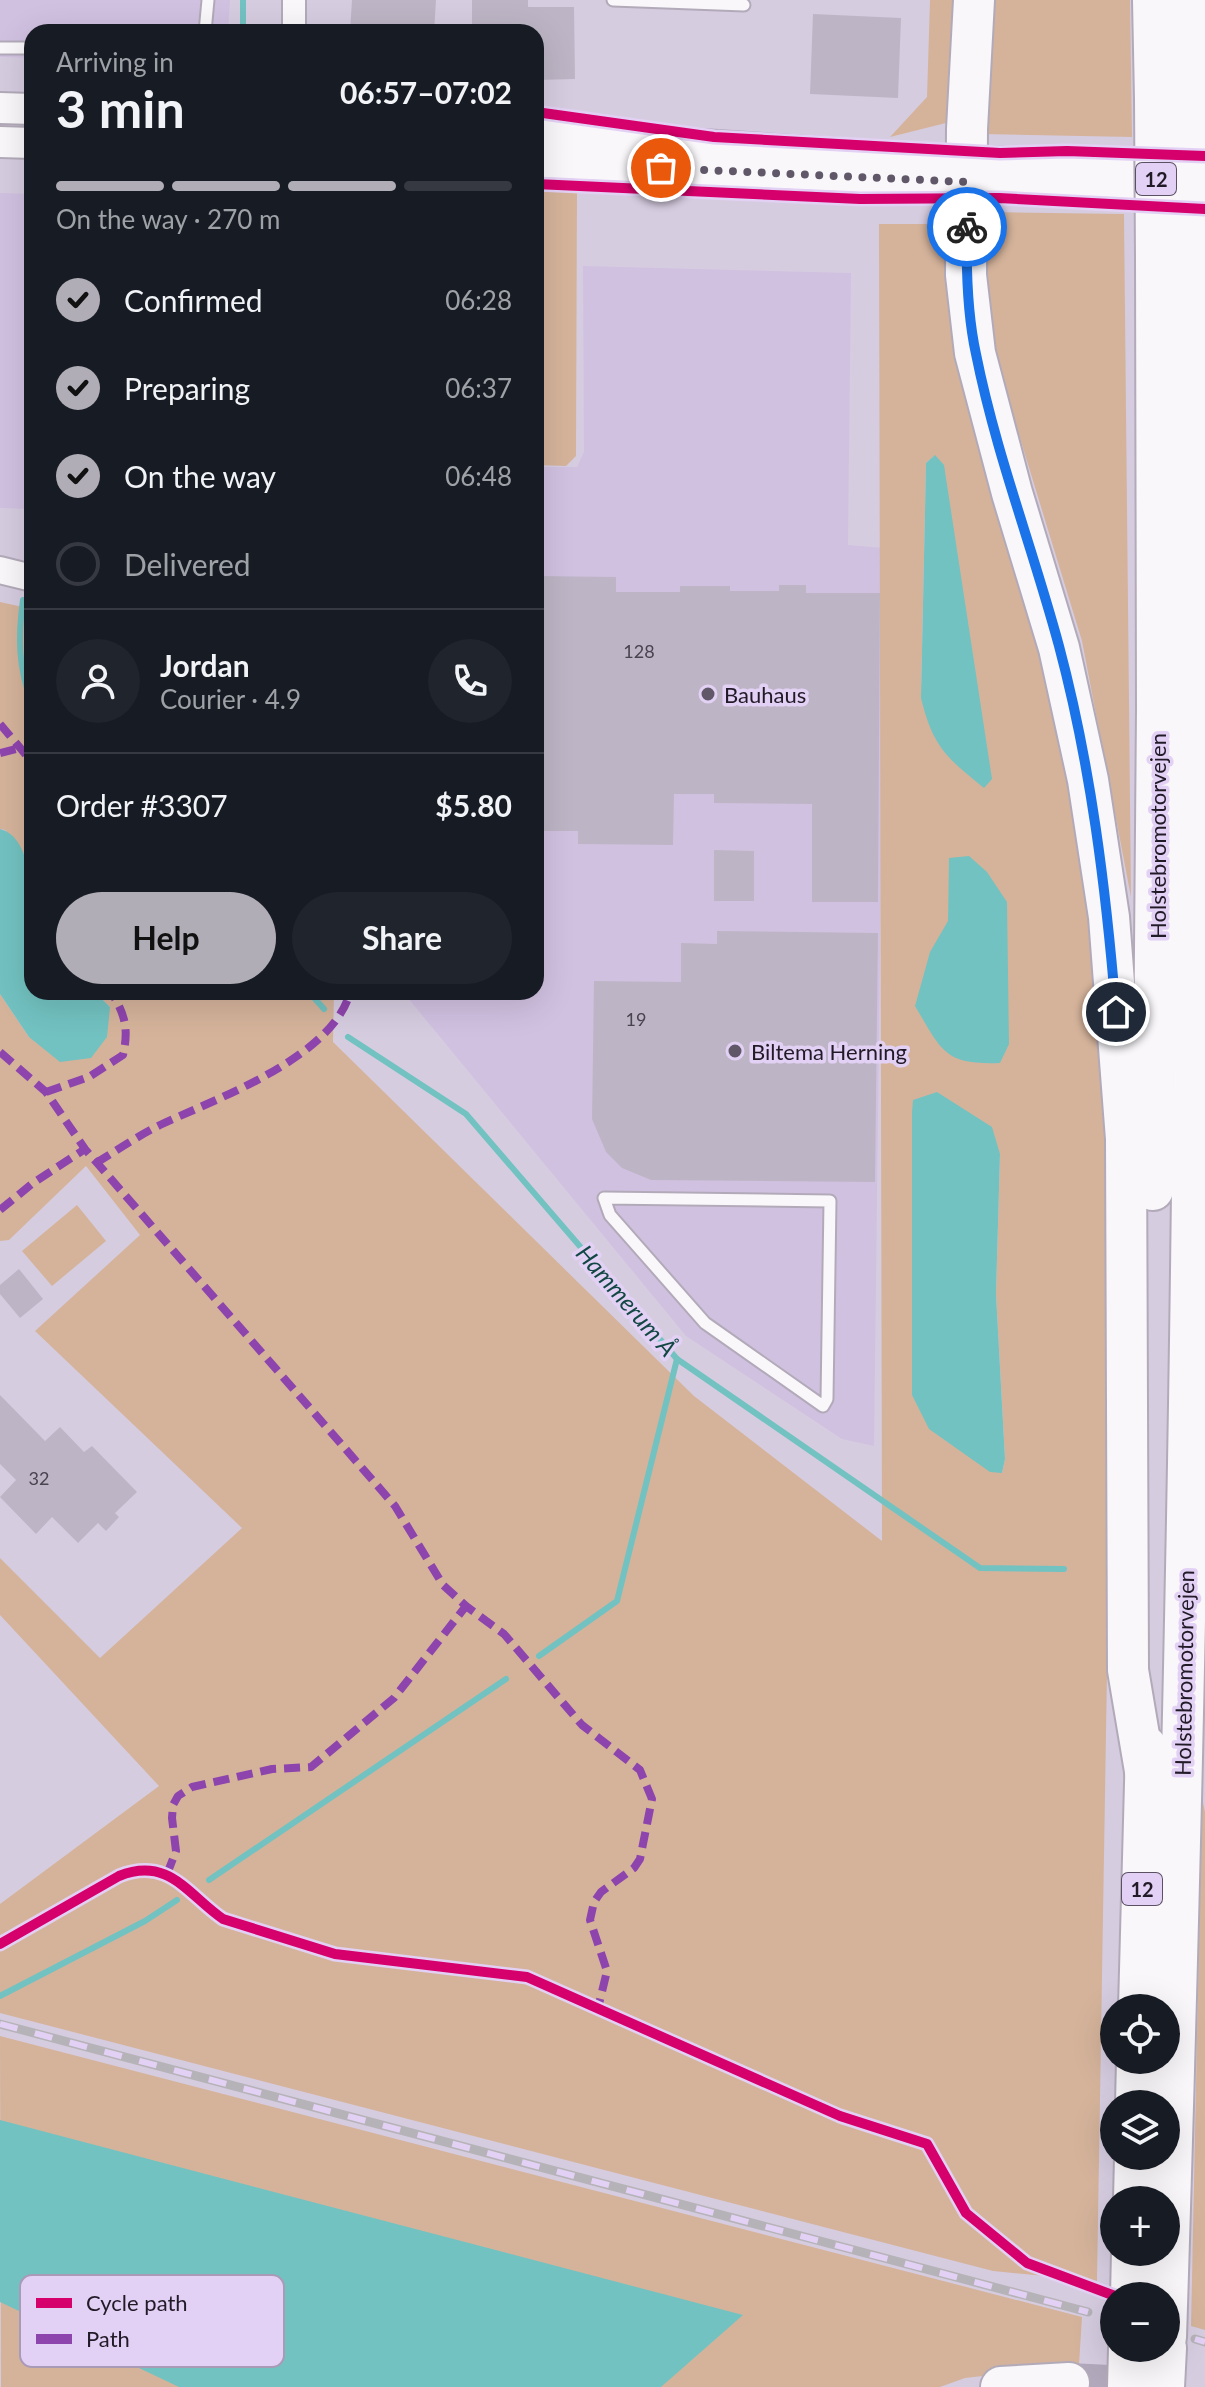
<!DOCTYPE html>
<html lang="en">
<head>
<meta charset="utf-8">
<style>
  body { margin:0; font-family:Lato,sans-serif; background:#20242c; color:#f1f3f6; height:100vh; display:flex; flex-direction:column; font-size:30px; white-space:nowrap }
  * { box-sizing:border-box; margin:0 }
  p { font-size:26px; color:#9ea1a6 }
  .icon { flex:none; width:44px; height:44px; fill:none; stroke:currentColor; stroke-width:2; stroke-linecap:round; stroke-linejoin:round }
  .map { position:relative; flex:1; overflow:hidden }
  .drawer { position:absolute; left:24px; top:24px; width:520px; height:976px; display:flex; flex-direction:column; background:#171b24; border-radius:24px; box-shadow:0 8px 32px #0002 }
  .drawer>* { flex:none }
  .buttons { position:absolute; left:1100px; top:1994px; display:grid; gap:16px }
  .buttons a { display:grid; place-items:center; width:80px; height:80px; border-radius:50%; background:#171b24; box-shadow:0 8px 32px #0002; font-size:40px }
  .pin { position:absolute; display:grid; place-items:center; width:68px; height:68px; color:#fff; margin:-34px; border:4px solid #fff; border-radius:50%; box-shadow:0 2px 8px #0007 }
  .courier { position:absolute; display:grid; place-items:center; width:80px; height:80px; margin:-40px; border:6px solid #1a73e8; border-radius:50%; background:#fff; color:#222; box-shadow:0 2px 10px #0007 }
  .summary em { font-style:normal; font-weight:700 }
  .summary div { display:flex; flex-direction:column-reverse }
  .summary { display:flex; align-items:center; justify-content:space-between; height:136px; padding:0 32px }
  h1 { font-size:52px; font-weight:700; line-height:60px }
  .bar { display:grid; grid-template-columns:repeat(4,1fr); gap:12px 8px; align-content:center; height:96px; padding:0 32px }
  .bar i { height:10px; border-radius:6px; background:#363941 }
  .bar .active { background:#b0adb6 }
  .bar p { grid-column:span 4 }
  .line { display:flex; align-items:center; gap:20px; padding:0 32px; border-top:2px solid #363941 }
  .line div { flex:1 }
  .round { display:grid; place-items:center; flex:none; width:84px; height:84px; border-radius:42px; background:#20242c }
  ol { padding:0 32px; list-style:none }
  li { display:flex; align-items:center; gap:24px; height:88px }
  li p { margin-inline-start:auto }
  li .icon { padding:8px; border-radius:50%; background:#b0adb6; color:#111; stroke-width:4 }
  li:last-child { color:#9ea1a6 }
  li i { width:44px; height:44px; border:4px solid #363941; border-radius:50% }
  .cta { display:flex; gap:16px; margin-top:auto; padding:16px 32px }
  .cta a { flex:1; height:92px; border-radius:48px; background:#b0adb6; color:#111; font-size:32px; font-weight:700; line-height:92px; text-align:center }
  .cta a+a { background:#20242c; color:#f1f3f6 }
  .map>svg:first-child { display:block }
  .built { fill:#d1c1e1 }
  .green { fill:#d5b39b; fill-rule:evenodd }
  .water { fill:#72c2c1 }
  .lines { fill:none; stroke-linecap:round; stroke-linejoin:round }
  .stream { stroke:#72c2c1; stroke-width:6 }
  .building { fill:#bdb5c5 }
  .motorway-tunnel { stroke:#b2a8bb; stroke-width:40; stroke-dasharray:40 20; stroke-linecap:butt }
  .service-casing { stroke:#b2aab9; stroke-width:15 }
  .minor-casing { stroke:#b2aab9; stroke-width:26 }
  .tertiary-casing { stroke:#b2aab9; stroke-width:30 }
  .secondary-casing { stroke:#b2aab9; stroke-width:34 }
  .motorway-casing { stroke:#b2aab9; stroke-width:44 }
  .service { stroke:#f9f7fa; stroke-width:11 }
  .minor { stroke:#f9f7fa; stroke-width:22 }
  .tertiary { stroke:#f9f7fa; stroke-width:26 }
  .secondary { stroke:#f9f7fa; stroke-width:30 }
  .motorway { stroke:#f9f7fa; stroke-width:40 }
  .rail-casing { stroke:#b6b3b8; stroke-width:9 }
  .rail { stroke:#e3d1f5; stroke-width:6; stroke-dasharray:18; stroke-linecap:butt }
  .motorway-bridge-casing { stroke:#b2aab9; stroke-width:44; stroke-linecap:butt }
  .motorway-bridge { stroke:#f9f7fa; stroke-width:40 }
  .quiet { stroke:#8e44ad; stroke-width:8; stroke-dasharray:16 8; stroke-linecap:butt }
  .cycleway-casing { stroke:#e3d1f5; stroke-width:15 }
  .cycleway { stroke:#d6006c; stroke-width:10 }
  .done { stroke:#605868; stroke-width:8; stroke-dasharray:0 14.4 }
  .route { stroke:#1a73e8; stroke-width:10 }
  .poi-dot { fill:#605868; stroke:#e3d1f5; stroke-width:3 }
  .labels { text-anchor:middle; dominant-baseline:central; stroke-width:7; stroke-linejoin:round; paint-order:stroke }
  .number-label { font-size:18px; fill:#49424f }
  .shield { fill:#e3d1f5; stroke:#5b5165; stroke-width:2 }
  .shield-label { font-size:20px; font-weight:bold; fill:#211a27 }
  .poi-label { font-size:22px; fill:#211a27; stroke:#e3d1f5; text-anchor:start }
  .street-label { font-size:22px; fill:#211a27; stroke:#e3d1f5 }
  .water-label { font-size:24px; font-style:italic; fill:#134743; stroke:#e3d1f5 }
  .key { fill:#e3d1f5; stroke:#a99ab7; stroke-width:2 }
  .key-label { font-size:22px; fill:#211a27 }
</style>
</head>
<body>
<div class="map">
<svg width="1205" height="2387" viewBox="0 0 1205 2387">
  <rect width="100%" height="100%" fill="#d6cce0"/>
  <!-- built -->
  <g class="built">
    <path d="M0,0H230L228,32H32V58L0,57Z"/>
    <path d="M0,193L32,194V509L0,508Z"/>
    <path d="M583,266L851,273L848,545L885,548L874,1446L842,1439L686,1336L403,992H536V467H577L584,452Z"/>
  </g>
  <!-- green -->
  <g class="green">
    <path d="M930,0H962L954,121L890,137L927,97Z"/>
    <path d="M986,0H1130L1132,137L982,134Z"/>
    <path d="M536,190L577,191L576,456L566,466L536,465Z"/>
    <path d="M988,212L1124,214L1131,897L1082,641L990,340L979,237Z"/>
    <path d="M879,224H951L1046,660L1096,925L1109,1113V1552L1097,2281L993,2271L0,2013V1904L159,1786L0,1615V1558L100,1658L242,1528L35,1331L140,1235L86,1166L9,1240L0,1241V994L29,1037L110,1007L95,992H334L333,1042L694,1396L882,1541ZM934,456L921,698L926,463ZM914,1100L1000,1154L996,1294L1005,1459L1002,1473L912,1395Z"/>
    <path d="M0,602L32,609V887L26,856L5,830L0,829Z"/>
    <path d="M77,1205L106,1241L52,1286L22,1251Z"/>
    <path d="M1202,1798L1205,1812V2330L1191,2326Z"/>
    <path d="M0,2036L1082,2317L1079,2365L965,2378L940,2387H1Z"/>
  </g>
  <!-- water -->
  <g class="water">
    <path d="M935,455L944,465L992,779L984,788C946,757 933,747 921,698L926,463Z"/>
    <path d="M0,829C45,840 32,956 32,992H95L110,1007L107,1037L91,1058L60,1062L29,1037L0,994Z"/>
    <path d="M969,856L987,872L1007,902L1009,1044L1000,1063C944,1065 942,1051 915,1006L930,952L948,921L949,858Z"/>
    <path d="M937,1092L992,1127L1000,1154L996,1294L1005,1459L1002,1473L990,1472L929,1429L912,1395V1112L913,1100Z"/>
    <path d="M0,2120L743,2315L661,2387H179L0,2302Z"/>
  </g>
  <g class="lines">
    <!-- stream -->
    <g class="stream">
      <path d="M243,32V0"/>
      <path d="M23,600C18,636 18,668 32,703"/>
      <path d="M309,992L324,1009"/>
      <path d="M348,1037L466,1114L677,1359L980,1568L1064,1569"/>
      <path d="M539,1656L617,1601L677,1359"/>
      <path d="M209,1880L506,1679"/>
      <path d="M0,1996L145,1921L177,1900"/>
    </g>
  </g>
  <!-- building -->
  <g class="building">
    <path d="M352,0H436L434,32H350Z"/>
    <path d="M472,0H528V7H574L575,79L536,80V32H472Z"/>
    <path d="M813,14L901,18L898,98L810,94Z"/>
    <path d="M536,576L616,577V592H680V586H730V591H779V585H806V593H880L878,902H812V804L714,803V794H674L673,845L578,844V831H538Z"/>
    <path d="M714,850L754,851V901H714Z"/>
    <path d="M717,931L878,933L875,1182L651,1180L622,1168L606,1152L592,1119L594,981L681,982V943L717,944Z"/>
    <path d="M19,1269L43,1299L20,1318L0,1294V1285Z"/>
    <path d="M0,1395L45,1441L60,1427L84,1452L92,1446L137,1492L115,1513L119,1517L106,1531L98,1523L78,1543L52,1517L36,1534L0,1497L16,1480L0,1464Z"/>
  </g>
  <g class="lines">
    <!-- motorway-tunnel -->
    <path class="motorway-tunnel" d="M1069,2383L1151,2387"/>
    <!-- service casing -->
    <g class="service-casing">
      <g id="service">
        <path d="M613,0L744,5"/>
        <path d="M205,32L208,0"/>
        <path d="M0,48H32"/>
        <path d="M604,1198L830,1201L827,1399L823,1406L705,1323L610,1215Z"/>
      </g>
    </g>
    <!-- minor casing -->
    <g class="minor-casing">
      <path id="minor" d="M294,32V0"/>
    </g>
    <!-- tertiary casing -->
    <g class="tertiary-casing">
      <path id="tertiary" d="M0,570L32,578"/>
    </g>
    <!-- secondary casing -->
    <g class="secondary-casing">
      <g id="secondary">
        <path d="M0,108L32,109"/>
        <path d="M536,134L914,159L1175,170"/>
        <path d="M0,142L32,143"/>
        <path d="M536,162L1177,192"/>
      </g>
    </g>
    <!-- motorway casing -->
    <g class="motorway-casing">
      <g id="motorway">
        <path d="M974,0L967,129L966,275L975,353L1012,493L1059,648L1088,780L1109,917L1126,1139L1128,1670L1145,1771"/>
        <path d="M1153,0L1155,99"/>
        <path d="M1189,0L1191,99"/>
        <path d="M1153,1190L1157,709L1156,258"/>
        <path d="M1139,2008L1146,1746"/>
        <path d="M1136,2104L1137,2060"/>
        <path d="M1134,2200L1135,2156"/>
        <path d="M1131,2296L1132,2252"/>
        <path d="M1166,2337C1188,1645 1201,951 1192,259"/>
        <path d="M1001,2387L1069,2383"/>
        <path d="M1128,2387L1129,2348"/>
        <path d="M1164,2387L1166,2348"/>
      </g>
    </g>
    <!-- service -->
    <use href="#service" class="service"/>
    <!-- minor -->
    <use href="#minor" class="minor"/>
    <!-- tertiary -->
    <use href="#tertiary" class="tertiary"/>
    <!-- secondary -->
    <use href="#secondary" class="secondary"/>
    <!-- motorway -->
    <use href="#motorway" class="motorway"/>
    <!-- rail casing -->
    <g class="rail-casing">
      <g id="rail">
        <path d="M0,2024L1088,2312"/>
        <path d="M1195,2339L1205,2342"/>
      </g>
    </g>
    <!-- rail -->
    <use href="#rail" class="rail"/>
    <!-- motorway-bridge casing -->
    <g class="motorway-bridge-casing">
      <g id="motorway-bridge">
        <path d="M1155,99L1156,258"/>
        <path d="M1191,99L1192,259"/>
      </g>
    </g>
    <!-- motorway-bridge -->
    <use href="#motorway-bridge" class="motorway-bridge"/>
    <!-- quiet -->
    <g class="quiet">
      <path d="M0,724L32,762"/>
      <path d="M0,753L20,748"/>
      <path d="M0,1052L46,1092L85,1149L395,1506L443,1585L466,1606L504,1634L582,1725L640,1770L652,1799L640,1859L634,1868L601,1892L594,1902L590,1920L607,1971L598,2008"/>
      <path d="M46,1092L89,1077L123,1055C129,1029 125,1014 111,992"/>
      <path d="M96,1163C117,1150 138,1136 160,1125C215,1099 333,1058 350,992"/>
      <path d="M0,1210L33,1183L85,1149"/>
      <path d="M167,1874L176,1851L172,1818L173,1805L178,1796L192,1787L272,1769L311,1767L394,1698L466,1606"/>
    </g>
    <!-- cycleway casing -->
    <g class="cycleway-casing">
      <g id="cycleway">
        <path d="M536,112L714,137L1000,153L1067,151L1205,156"/>
        <path d="M536,184L860,199L999,198L1205,209"/>
        <path d="M0,1944L119,1876C169,1856 188,1895 223,1919L335,1954L527,1977L840,2116L927,2144L966,2213L1027,2263L1115,2296"/>
      </g>
    </g>
    <!-- cycleway -->
    <use href="#cycleway" class="cycleway"/>
  </g>
  <g class="lines">
    <!-- done -->
    <path class="done" d="M661,168L967,182V227"/>
    <!-- route -->
    <path class="route" d="M967,227C966,270 967,313 976,354C996,454 1033,549 1059,646C1091,766 1106,889 1116,1012"/>
  </g>
  <!-- markers -->
  <g class="poi-dot">
    <circle cx="708" cy="694" r="8"/>
    <circle cx="735" cy="1051" r="8"/>
  </g>
  <g class="labels">
    <!-- number labels -->
    <g class="number-label">
      <text x="639" y="651">128</text>
      <text x="636" y="1019">19</text>
      <text x="39" y="1478">32</text>
    </g>
    <!-- shield labels -->
    <g class="shield">
      <rect x="1136" y="163" width="40" height="32" rx="6"/>
      <rect x="1122" y="1873" width="40" height="32" rx="6"/>
    </g>
    <g class="shield-label">
      <text x="1156" y="179">12</text>
      <text x="1142" y="1889">12</text>
    </g>
    <!-- poi labels -->
    <g class="poi-label">
      <text x="724" y="694">Bauhaus</text>
      <text x="751" y="1051">Biltema Herning</text>
    </g>
    <!-- street labels -->
    <g class="street-label">
      <text transform="translate(1157 836) rotate(-90)">Holstebromotorvejen</text>
      <text transform="translate(1184 1673) rotate(-89)">Holstebromotorvejen</text>
    </g>
    <!-- water labels -->
    <g class="water-label">
      <text transform="translate(627 1300) rotate(49)">Hammerum Å</text>
    </g>
  </g>
  <!-- legend -->
  <rect x="20" y="2275" width="264" height="92" rx="12" class="key"/>
  <rect x="36" y="2298" width="36" height="10" fill="#d6006c"/>
  <rect x="36" y="2334" width="36" height="10" fill="#8e44ad"/>
  <g class="key-label">
    <text x="86" y="2311">Cycle path</text>
    <text x="86" y="2347">Path</text>
  </g>
</svg>
<div class="buttons">
<a><svg class="icon" aria-label="locate" viewBox="0 0 24 24"><circle cx="12" cy="12" r="6"/><path d="M12 2v4M12 18v4M2 12h4M18 12h4"/></svg></a>
<a><svg class="icon" aria-label="layers" viewBox="0 0 24 24"><path d="M12 4l9 5-9 5-9-5zM3 14l9 5 9-5"/></svg></a>
<a>+</a>
<a>−</a>
</div>
<div class="pin" style="left:661px;top:168px;background:#ea580c"><svg class="icon" aria-label="bag" viewBox="0 0 24 24"><path d="M5 8h14l-1 12H6zM9 8a3 3 0 0 1 6 0"/></svg></div>
<div class="pin" style="left:1116px;top:1012px;background:#1f2937"><svg class="icon" aria-label="home" viewBox="0 0 24 24"><path d="M3 11l9-7 9 7M6 9v11h12V9"/></svg></div>
<div class="courier" style="left:967px;top:227px"><svg class="icon" aria-label="bike" viewBox="0 0 24 24"><circle cx="6" cy="16" r="4"/><circle cx="18" cy="16" r="4"/><path d="M6 16l4-8h5l3 8M10 8l3 8H6M13 5h3"/></svg></div>
<section class="drawer">
<div class="summary"><div><h1>3 min</h1><p>Arriving in</p></div><em>06:57–07:02</em></div>
<div class="bar"><i class="active"></i><i class="active"></i><i class="active"></i><i></i><p>On the way · 270 m</p></div>
<ol>
<li><svg class="icon" aria-label="check" viewBox="0 0 24 24"><path d="M5 12l5 5 9-10"/></svg>Confirmed<p>06:28</p></li>
<li><svg class="icon" aria-label="check" viewBox="0 0 24 24"><path d="M5 12l5 5 9-10"/></svg>Preparing<p>06:37</p></li>
<li><svg class="icon" aria-label="check" viewBox="0 0 24 24"><path d="M5 12l5 5 9-10"/></svg>On the way<p>06:48</p></li>
<li><i></i>Delivered</li>
</ol>
<div class="line" style="height:144px"><a class="round"><svg class="icon" aria-label="person" viewBox="0 0 24 24"><circle cx="12" cy="8" r="4"/><path d="M4 21q1-7 8-7t8 7"/></svg></a><div><b>Jordan</b><p>Courier · 4.9</p></div><a class="round"><svg class="icon" aria-label="phone" viewBox="0 0 24 24"><path d="M5 4h4l2 5-3 2q2 4 5 5l2-3 5 2v4C11 20 4 13 5 4z"/></svg></a></div>
<div class="line" style="height:104px"><div>Order #3307</div><b>$5.80</b></div>
<div class="cta"><a>Help</a><a>Share</a></div>
</section>
</div>
</body>
</html>
